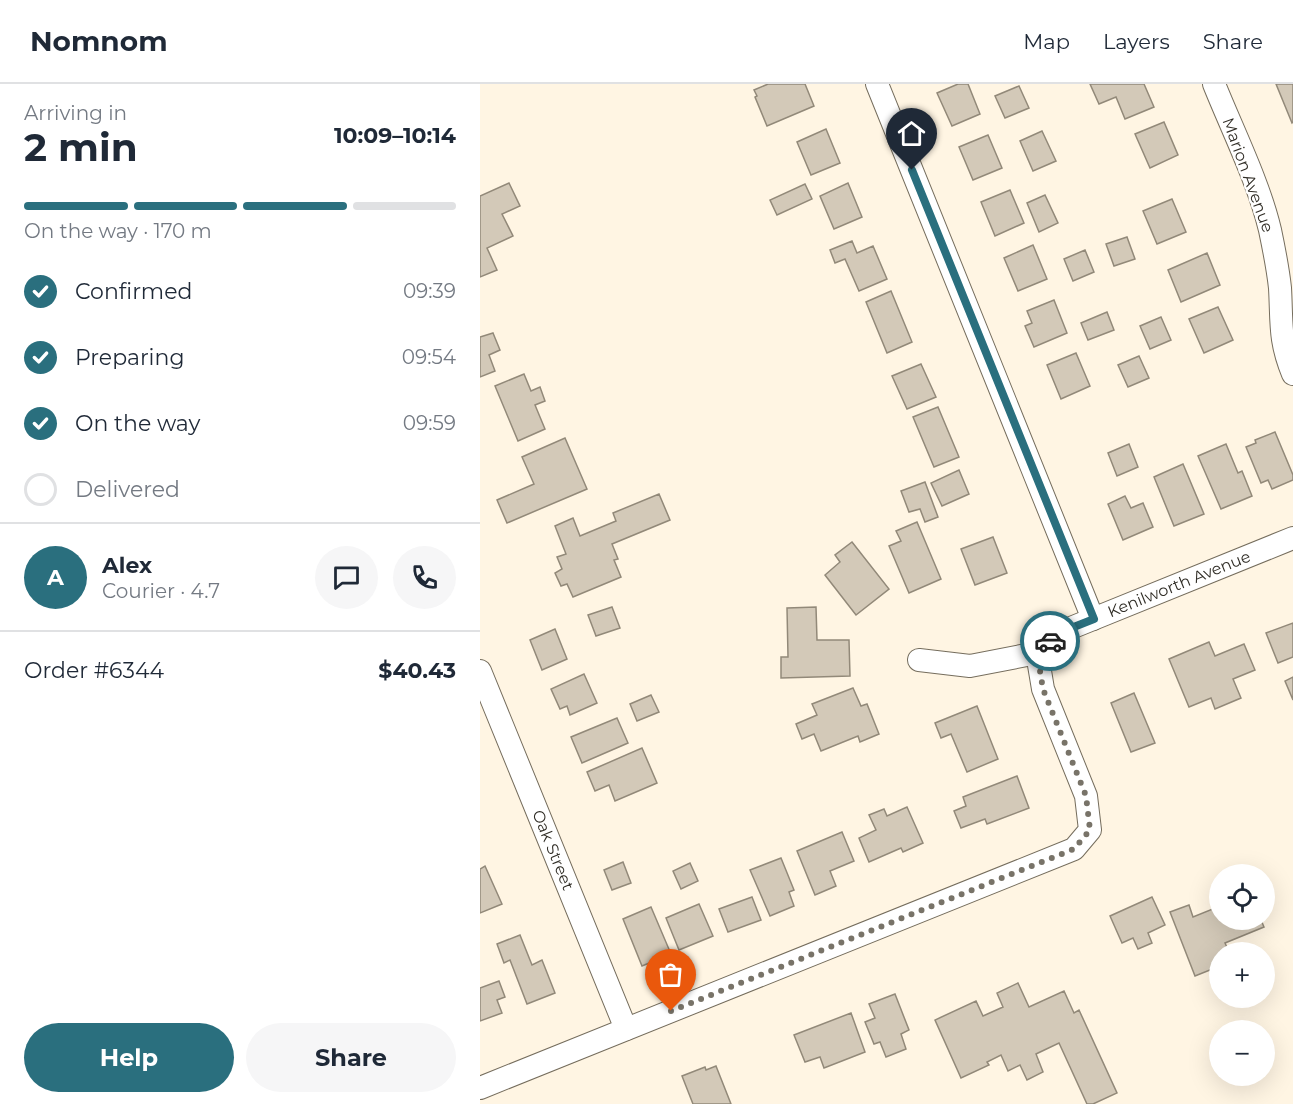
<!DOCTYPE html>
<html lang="en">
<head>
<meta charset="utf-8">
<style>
  body { margin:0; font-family:Montserrat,sans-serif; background:#f6f6f7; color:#1f2937; height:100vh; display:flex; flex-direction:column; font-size:22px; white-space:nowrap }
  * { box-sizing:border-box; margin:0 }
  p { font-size:20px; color:#747a83 }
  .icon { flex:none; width:33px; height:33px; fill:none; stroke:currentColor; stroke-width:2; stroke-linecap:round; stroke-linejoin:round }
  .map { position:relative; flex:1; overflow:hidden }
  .side { display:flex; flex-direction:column; background:#fff; width:480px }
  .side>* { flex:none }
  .buttons { position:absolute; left:729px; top:780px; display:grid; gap:12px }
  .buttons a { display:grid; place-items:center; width:66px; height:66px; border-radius:50%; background:#fff; box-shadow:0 6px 24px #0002; font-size:30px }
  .pin { position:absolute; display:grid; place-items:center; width:51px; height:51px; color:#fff; margin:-62px -26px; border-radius:50% 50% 50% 0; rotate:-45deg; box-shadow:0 0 6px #0007 }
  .pin .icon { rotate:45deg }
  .courier { position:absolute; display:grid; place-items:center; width:60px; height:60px; margin:-30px; border:4px solid #2a6f7e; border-radius:50%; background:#fff; color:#222; box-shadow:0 2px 8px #0007 }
  .overview em { font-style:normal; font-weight:700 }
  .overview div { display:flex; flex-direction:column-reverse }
  .overview { display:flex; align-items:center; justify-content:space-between; height:102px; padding:0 24px }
  h1 { font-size:39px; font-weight:700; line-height:45px }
  .bar { display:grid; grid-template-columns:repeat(4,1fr); gap:9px 6px; align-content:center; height:72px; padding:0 24px }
  .bar i { height:8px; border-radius:4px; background:#e0e1e3 }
  .bar .on { background:#2a6f7e }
  .bar p { grid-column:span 4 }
  .line { display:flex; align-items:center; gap:15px; padding:0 24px; border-top:2px solid #e0e1e3 }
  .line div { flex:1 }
  .round { display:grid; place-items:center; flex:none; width:63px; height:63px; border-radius:32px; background:#f6f6f7 }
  ol { padding:0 24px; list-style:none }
  li { display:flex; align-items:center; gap:18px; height:66px }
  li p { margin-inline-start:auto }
  li .icon { padding:6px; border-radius:50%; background:#2a6f7e; color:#fff; stroke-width:4 }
  li:last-child { color:#747a83 }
  li i { width:33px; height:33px; border:3px solid #e0e1e3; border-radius:50% }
  .cta { display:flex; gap:12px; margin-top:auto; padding:12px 24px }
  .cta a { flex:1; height:69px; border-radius:36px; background:#2a6f7e; color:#fff; font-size:24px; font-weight:700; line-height:69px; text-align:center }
  .cta a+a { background:#f6f6f7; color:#1f2937 }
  header { display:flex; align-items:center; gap:36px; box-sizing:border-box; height:84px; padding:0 30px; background:#fff; border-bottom:2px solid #e0e1e3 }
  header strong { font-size:28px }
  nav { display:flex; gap:33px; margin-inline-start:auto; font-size:21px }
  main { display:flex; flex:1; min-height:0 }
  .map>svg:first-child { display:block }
  .building { fill:#d3c9b8; stroke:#928979; stroke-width:1.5 }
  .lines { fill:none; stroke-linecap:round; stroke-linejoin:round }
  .street-casing { stroke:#756d5d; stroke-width:24 }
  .street { stroke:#fff; stroke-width:22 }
  .done { stroke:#787368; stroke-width:6; stroke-dasharray:0 10.8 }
  .route { stroke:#2a6f7e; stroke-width:8 }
  .labels { text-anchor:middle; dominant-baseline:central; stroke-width:4.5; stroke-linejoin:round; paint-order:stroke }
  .street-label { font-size:16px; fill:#302d26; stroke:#fff }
</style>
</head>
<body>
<header>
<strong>Nomnom</strong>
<nav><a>Map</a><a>Layers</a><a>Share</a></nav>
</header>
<main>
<section class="side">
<div class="overview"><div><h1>2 min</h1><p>Arriving in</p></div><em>10:09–10:14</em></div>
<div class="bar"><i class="on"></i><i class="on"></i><i class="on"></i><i></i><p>On the way · 170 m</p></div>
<ol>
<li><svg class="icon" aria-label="check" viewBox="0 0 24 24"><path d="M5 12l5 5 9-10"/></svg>Confirmed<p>09:39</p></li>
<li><svg class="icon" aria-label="check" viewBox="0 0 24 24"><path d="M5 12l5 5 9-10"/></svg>Preparing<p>09:54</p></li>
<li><svg class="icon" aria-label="check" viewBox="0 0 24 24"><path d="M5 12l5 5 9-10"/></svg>On the way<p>09:59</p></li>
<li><i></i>Delivered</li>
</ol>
<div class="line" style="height:108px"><b class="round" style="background:#2a6f7e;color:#fff">A</b><div><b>Alex</b><p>Courier · 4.7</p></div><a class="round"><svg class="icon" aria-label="chat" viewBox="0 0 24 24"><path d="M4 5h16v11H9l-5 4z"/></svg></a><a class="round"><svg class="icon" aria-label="phone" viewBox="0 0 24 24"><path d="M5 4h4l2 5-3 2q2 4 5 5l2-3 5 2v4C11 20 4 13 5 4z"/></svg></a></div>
<div class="line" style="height:78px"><div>Order #6344</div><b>$40.43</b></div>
<div class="cta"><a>Help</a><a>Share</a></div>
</section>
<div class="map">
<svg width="813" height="1020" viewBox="0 0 813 1020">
  <rect width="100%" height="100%" fill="#fff5e3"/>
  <!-- building -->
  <g class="building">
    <path d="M288,0H325L334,22L287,42L275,13L277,12L274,6Z"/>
    <path d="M478,0H488L500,30L472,42L457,9Z"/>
    <path d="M610,0H664L674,23L645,35L636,13L619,20Z"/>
    <path d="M796,0H813V38L812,39Z"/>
    <path d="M539,2L549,24L525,34L515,12Z"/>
    <path d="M684,38L698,71L670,84L655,50Z"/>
    <path d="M346,45L360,79L331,91L317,58Z"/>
    <path d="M562,47L576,77L553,87L540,57Z"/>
    <path d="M508,51L522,84L493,96L479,63Z"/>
    <path d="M29,99L40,122L22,130L33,152L7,164L17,186L0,193V112Z"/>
    <path d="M368,99L382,133L354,145L340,112Z"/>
    <path d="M325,100L332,115L297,131L290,116Z"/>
    <path d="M530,106L544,139L515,152L501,118Z"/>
    <path d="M565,111L578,139L559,148L547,119Z"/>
    <path d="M692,115L706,148L677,160L663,127Z"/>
    <path d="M647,153L655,175L634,182L626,160Z"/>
    <path d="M372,157L377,169L393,162L407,195L379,207L365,175L355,179L350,166Z"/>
    <path d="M553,161L567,195L538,207L524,174Z"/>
    <path d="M605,166L614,188L593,197L584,175Z"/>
    <path d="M727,169L740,201L701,218L688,186Z"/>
    <path d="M411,207L432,258L407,269L386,218Z"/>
    <path d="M574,216L587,249L554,263L545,242L552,239L547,227Z"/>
    <path d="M738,223L753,256L724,269L709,235Z"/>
    <path d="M627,228L634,246L608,256L601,239Z"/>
    <path d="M681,233L691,256L670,265L660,242Z"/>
    <path d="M13,249L20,266L9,271L15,287L0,293V253Z"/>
    <path d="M596,269L610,302L581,315L567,281Z"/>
    <path d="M659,272L669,294L648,303L638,281Z"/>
    <path d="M441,280L456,313L427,325L412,292Z"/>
    <path d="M44,290L51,307L60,303L65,317L55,321L65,345L38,357L15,302Z"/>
    <path d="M458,323L479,373L454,383L433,333Z"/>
    <path d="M795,348L813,391V396L792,405L788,396L781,399L766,363L776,359L775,356Z"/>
    <path d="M85,354L107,405L27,439L17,416L54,400L42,373Z"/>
    <path d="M649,360L658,383L637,392L628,369Z"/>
    <path d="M746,360L758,389L762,387L772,412L741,425L718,372Z"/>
    <path d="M703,380L724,430L694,442L674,393Z"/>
    <path d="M479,386L489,410L462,422L451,399Z"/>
    <path d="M445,398L458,433L445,438L440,425L429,428L421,407Z"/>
    <path d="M179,410L190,436L132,460L138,475L134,476L141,493L93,513L87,500L81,502L75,489L82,485L77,473L86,470L75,442L93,434L100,452L136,437L133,429Z"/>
    <path d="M645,412L651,424L663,419L673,443L643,456L628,420Z"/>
    <path d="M437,438L461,495L429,509L409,462L421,457L416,447Z"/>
    <path d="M513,453L527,489L495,501L481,465Z"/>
    <path d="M372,458L409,505L376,531L345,491L360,478L355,471Z"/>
    <path d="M132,523L140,544L116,552L108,531Z"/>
    <path d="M336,523L337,556H369L370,592L301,594V573H308L307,524Z"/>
    <path d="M813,539V573L798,579L786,549Z"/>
    <path d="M75,545L87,575L62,586L50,556Z"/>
    <path d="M729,558L735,572L764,560L775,586L753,595L761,614L735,625L731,614L709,623L689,575Z"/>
    <path d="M104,590L117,619L90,631L87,622L80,625L71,605Z"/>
    <path d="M813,593V616L805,597Z"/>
    <path d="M373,604L381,622L387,620L399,650L380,658L378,652L341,667L334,650L322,655L316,640L337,631L332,620Z"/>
    <path d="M654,609L675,659L651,668L631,619Z"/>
    <path d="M171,611L179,628L157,637L150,620Z"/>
    <path d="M497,622L518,675L487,688L471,650L461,654L455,639Z"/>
    <path d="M137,634L148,659L102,679L91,653Z"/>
    <path d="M162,664L177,699L135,717L129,701L115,707L107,688Z"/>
    <path d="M537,692L549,724L507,740L505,735L481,744L474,727L486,722L483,713Z"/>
    <path d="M427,723L443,759L423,768L421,764L389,778L379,754L396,746L389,731L404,725L407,732Z"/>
    <path d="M362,748L374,777L350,787L356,802L335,811L317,767Z"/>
    <path d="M301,774L314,806L309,808L314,822L290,832L270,786Z"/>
    <path d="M143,778L151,799L132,806L124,786Z"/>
    <path d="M210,779L218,797L201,805L193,787Z"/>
    <path d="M5,782L22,820L0,829V785Z"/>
    <path d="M272,813L281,836L248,848L239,825Z"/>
    <path d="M672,813L685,841L668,849L672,859L658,865L653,854L642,859L630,832Z"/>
    <path d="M219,820L233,852L199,866L186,834Z"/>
    <path d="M709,821L713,833L740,822V836H781L784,843L745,859L749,868H740V882L715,892L690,828Z"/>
    <path d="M171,823L191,870L162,882L143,835Z"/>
    <path d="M40,851L52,881L62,876L75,909L47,920L30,876L24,879L17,860Z"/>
    <path d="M19,897L25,913L17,916L22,929L0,937V904Z"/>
    <path d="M538,899L549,923L584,907L594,929L599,926L637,1009L613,1020H607L579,959L556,970L563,988L547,996L540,981L528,987L521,971L507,978L509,981L481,994L455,936L496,917L503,932L523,923L517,909Z"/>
    <path d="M415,910L429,946L421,950L426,965L406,973L400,958L394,960L385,938L395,934L389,920Z"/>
    <path d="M371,929L385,968L344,984L340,973L325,978L314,951Z"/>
    <path d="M236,982L251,1020H213L202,992L225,983L226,986Z"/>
  </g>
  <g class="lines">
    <!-- street casing -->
    <g class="street-casing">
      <g id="street">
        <path d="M397,0L613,535"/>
        <path d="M734,0C752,45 779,99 790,146C794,165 798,185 800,204C802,239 799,256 813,290"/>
        <path d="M557,569L576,550L813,454"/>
        <path d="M439,576L490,582L557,569"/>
        <path d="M0,587L146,945"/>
        <path d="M0,1004L594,765L610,746L606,712L563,605L557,569"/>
      </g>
    </g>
    <!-- street -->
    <use href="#street" class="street"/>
  </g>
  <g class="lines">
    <!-- done -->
    <path class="done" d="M191,927L594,765L610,746L606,712L563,605L557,569L570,557"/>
    <!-- route -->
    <path class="route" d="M432,86L614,535L576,550L570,557"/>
  </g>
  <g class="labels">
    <!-- street labels -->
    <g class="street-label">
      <text transform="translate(768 91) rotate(70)">Marion Avenue</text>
      <text transform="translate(699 500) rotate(-22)">Kenilworth Avenue</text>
      <text transform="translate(73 766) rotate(68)">Oak Street</text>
    </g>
  </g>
</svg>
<div class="buttons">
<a><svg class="icon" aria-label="locate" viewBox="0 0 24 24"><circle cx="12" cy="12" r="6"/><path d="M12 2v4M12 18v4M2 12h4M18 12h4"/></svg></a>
<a>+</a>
<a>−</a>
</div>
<div class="pin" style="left:191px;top:927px;background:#ea580c"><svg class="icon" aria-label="bag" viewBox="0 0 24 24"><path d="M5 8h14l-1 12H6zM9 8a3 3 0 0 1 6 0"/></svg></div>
<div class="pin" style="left:432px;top:86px;background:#1f2937"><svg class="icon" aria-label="home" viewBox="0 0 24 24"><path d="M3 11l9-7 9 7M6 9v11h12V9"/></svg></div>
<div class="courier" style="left:570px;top:557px"><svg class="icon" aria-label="car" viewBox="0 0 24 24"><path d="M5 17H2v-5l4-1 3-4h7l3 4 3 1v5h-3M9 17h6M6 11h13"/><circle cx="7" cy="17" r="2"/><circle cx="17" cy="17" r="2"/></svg></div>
</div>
</main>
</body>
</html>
